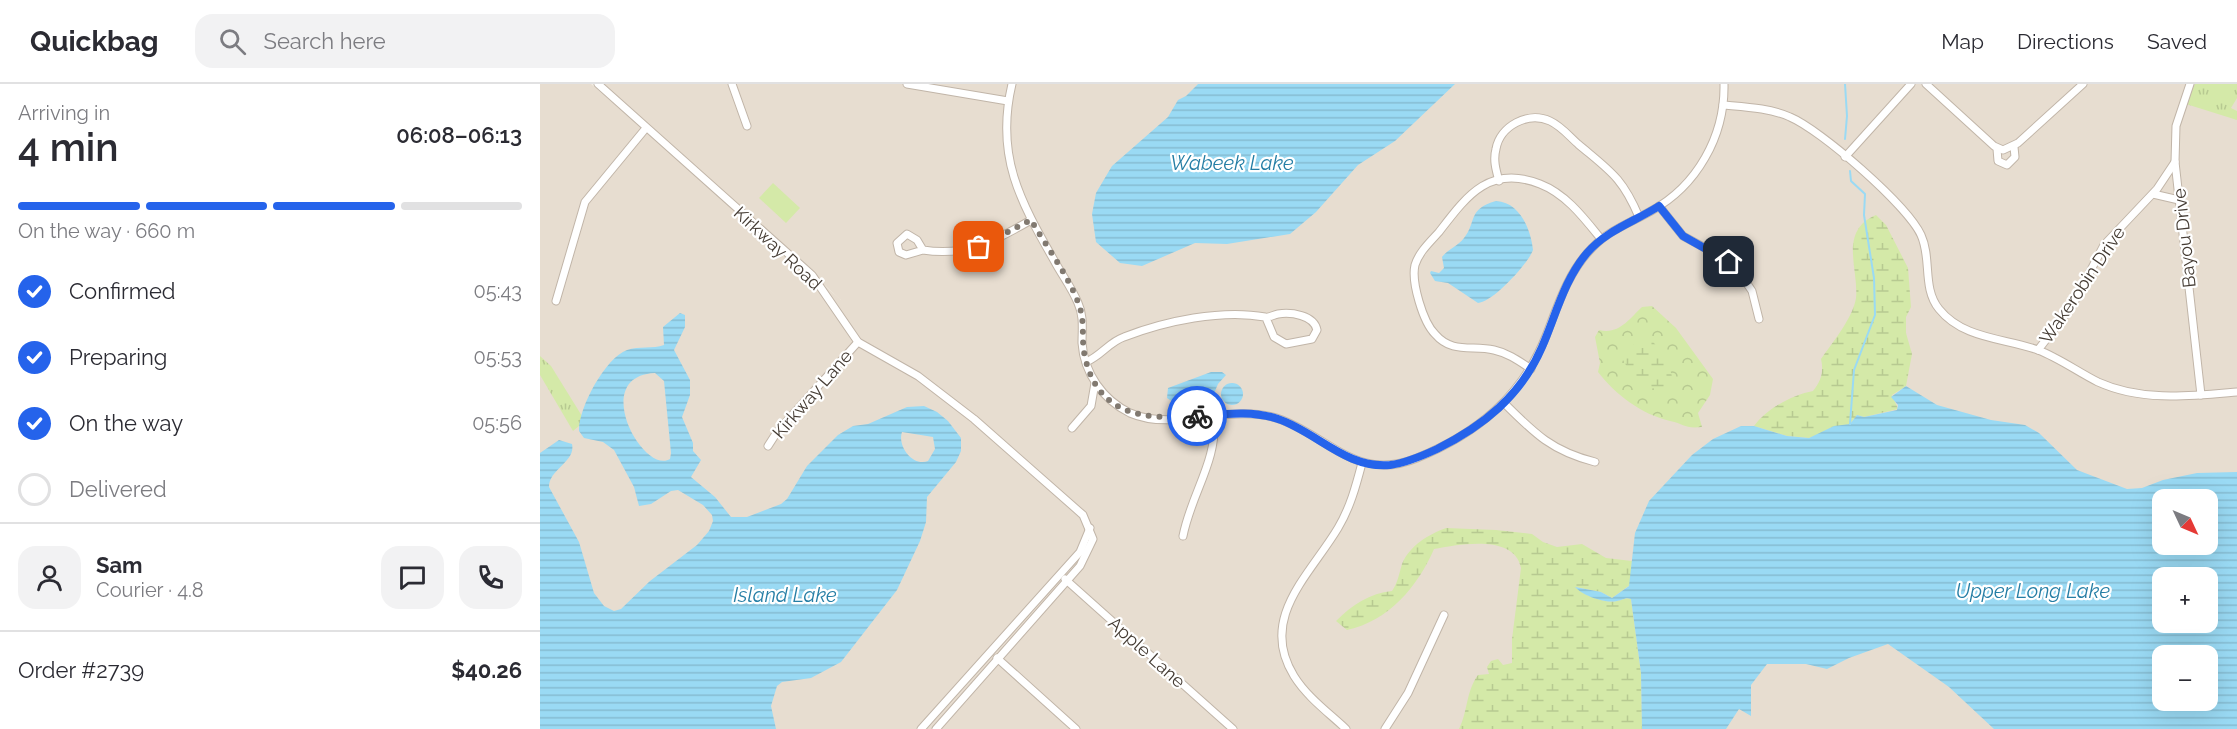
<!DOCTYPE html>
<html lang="en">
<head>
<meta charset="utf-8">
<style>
  body { margin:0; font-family:Raleway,sans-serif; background:#f2f2f3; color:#2b2b33; height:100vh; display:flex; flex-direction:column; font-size:22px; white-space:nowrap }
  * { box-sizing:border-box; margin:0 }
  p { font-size:20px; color:#7c7c81 }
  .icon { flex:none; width:33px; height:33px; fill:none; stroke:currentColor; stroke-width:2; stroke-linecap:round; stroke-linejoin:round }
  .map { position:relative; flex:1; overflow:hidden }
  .drawer { display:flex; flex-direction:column; background:#fff; width:540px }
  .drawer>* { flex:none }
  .needle { width:39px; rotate:134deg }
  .fabs { position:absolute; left:1612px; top:405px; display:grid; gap:12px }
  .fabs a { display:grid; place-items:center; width:66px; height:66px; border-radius:12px; background:#fff; box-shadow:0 6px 24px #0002; font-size:30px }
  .pin { position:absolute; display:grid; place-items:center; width:51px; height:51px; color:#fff; margin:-26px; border-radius:12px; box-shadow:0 3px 9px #0006 }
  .courier { position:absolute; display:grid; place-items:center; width:60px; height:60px; margin:-30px; border:4px solid #2563eb; border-radius:50%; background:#fff; color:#222; box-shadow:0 2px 8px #0007 }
  .headline em { font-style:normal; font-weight:600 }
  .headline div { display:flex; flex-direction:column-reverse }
  .headline { display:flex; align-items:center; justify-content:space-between; height:102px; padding:0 18px }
  h1 { font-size:39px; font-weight:600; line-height:45px }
  .bar { display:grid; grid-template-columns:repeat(4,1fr); gap:9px 6px; align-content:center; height:72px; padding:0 18px }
  .bar i { height:8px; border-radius:4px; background:#e1e1e2 }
  .bar .selected { background:#2563eb }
  .bar p { grid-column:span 4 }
  .line { display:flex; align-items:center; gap:15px; padding:0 18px; border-top:2px solid #e1e1e2 }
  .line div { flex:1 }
  .round { display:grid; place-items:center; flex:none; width:63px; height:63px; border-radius:18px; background:#f2f2f3 }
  ol { padding:0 18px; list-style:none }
  li { display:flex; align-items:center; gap:18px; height:66px }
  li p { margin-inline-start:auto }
  li .icon { padding:6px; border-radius:50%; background:#2563eb; color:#fff; stroke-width:4 }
  li:last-child { color:#7c7c81 }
  li i { width:33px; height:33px; border:3px solid #e1e1e2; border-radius:50% }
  header { display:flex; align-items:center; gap:36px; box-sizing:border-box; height:84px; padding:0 30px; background:#fff; border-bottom:2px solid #e1e1e2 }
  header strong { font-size:28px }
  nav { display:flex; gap:33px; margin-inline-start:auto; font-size:21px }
  .search { width:420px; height:54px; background:#f2f2f3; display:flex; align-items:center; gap:15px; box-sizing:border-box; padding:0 21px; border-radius:18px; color:#7c7c81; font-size:22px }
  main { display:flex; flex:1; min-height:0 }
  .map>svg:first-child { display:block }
  .residential { fill:#e7ddd0; fill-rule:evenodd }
  .grass { fill:#d4e9a8 }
  .forest { fill:url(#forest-crowns) }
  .wetland { fill:url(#wetland-marsh) }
  .park { fill:url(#park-tufts) }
  .water { fill:url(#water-rules); fill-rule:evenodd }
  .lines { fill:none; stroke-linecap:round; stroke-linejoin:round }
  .stream { stroke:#9adaf4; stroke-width:2 }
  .street-casing { stroke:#c1b5a8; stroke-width:9 }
  .street { stroke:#fff; stroke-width:7 }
  .done { stroke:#817970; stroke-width:6; stroke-dasharray:0 10.8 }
  .route { stroke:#2563eb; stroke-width:8 }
  .labels { text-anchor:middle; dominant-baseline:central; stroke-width:4.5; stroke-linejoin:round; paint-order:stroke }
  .street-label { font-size:18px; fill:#443b33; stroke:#fff }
  .water-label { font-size:20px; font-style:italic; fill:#257ea5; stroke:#fff }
</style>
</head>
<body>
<header>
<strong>Quickbag</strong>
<div class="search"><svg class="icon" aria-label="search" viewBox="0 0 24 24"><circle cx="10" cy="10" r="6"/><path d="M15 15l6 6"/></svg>Search here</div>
<nav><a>Map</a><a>Directions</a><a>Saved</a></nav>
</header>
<main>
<section class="drawer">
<div class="headline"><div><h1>4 min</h1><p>Arriving in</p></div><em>06:08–06:13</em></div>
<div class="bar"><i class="selected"></i><i class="selected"></i><i class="selected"></i><i></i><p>On the way · 660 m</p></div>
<ol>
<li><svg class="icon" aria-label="check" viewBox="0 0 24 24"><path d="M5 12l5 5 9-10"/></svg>Confirmed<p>05:43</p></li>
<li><svg class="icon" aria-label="check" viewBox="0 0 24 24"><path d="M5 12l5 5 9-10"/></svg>Preparing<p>05:53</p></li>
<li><svg class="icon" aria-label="check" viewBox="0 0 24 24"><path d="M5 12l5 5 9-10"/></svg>On the way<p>05:56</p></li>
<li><i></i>Delivered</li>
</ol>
<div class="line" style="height:108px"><a class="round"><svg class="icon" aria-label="person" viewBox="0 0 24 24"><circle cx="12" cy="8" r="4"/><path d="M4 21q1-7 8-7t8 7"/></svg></a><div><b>Sam</b><p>Courier · 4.8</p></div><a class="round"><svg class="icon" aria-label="chat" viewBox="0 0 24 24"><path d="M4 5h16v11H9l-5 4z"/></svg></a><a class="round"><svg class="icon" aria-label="phone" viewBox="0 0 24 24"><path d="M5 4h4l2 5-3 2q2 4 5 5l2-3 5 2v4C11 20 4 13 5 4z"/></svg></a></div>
<div class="line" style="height:78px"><div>Order #2739</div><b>$40.26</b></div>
</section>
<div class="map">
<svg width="1697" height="645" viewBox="0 0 1697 645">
  <defs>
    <pattern id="forest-crowns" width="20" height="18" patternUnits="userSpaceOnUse" patternTransform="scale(1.5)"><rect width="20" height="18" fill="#d4e9a8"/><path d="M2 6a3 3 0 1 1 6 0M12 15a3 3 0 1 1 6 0" fill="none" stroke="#b7c991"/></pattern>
    <pattern id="wetland-marsh" width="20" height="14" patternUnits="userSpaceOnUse" patternTransform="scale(1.5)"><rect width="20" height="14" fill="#d4e9a8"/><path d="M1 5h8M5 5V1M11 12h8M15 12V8" fill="none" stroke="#b7c991"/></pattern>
    <pattern id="park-tufts" width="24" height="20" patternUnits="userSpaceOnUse" patternTransform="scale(1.5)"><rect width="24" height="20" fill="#d4e9a8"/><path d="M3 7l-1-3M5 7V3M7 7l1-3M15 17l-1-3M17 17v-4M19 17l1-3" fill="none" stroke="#b7c991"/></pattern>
    <pattern id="water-rules" width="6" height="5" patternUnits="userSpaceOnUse" patternTransform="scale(1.5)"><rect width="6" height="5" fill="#9adaf4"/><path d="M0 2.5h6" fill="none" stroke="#86bcd2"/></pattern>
  </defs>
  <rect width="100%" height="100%" fill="#f2ece2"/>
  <!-- residential -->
  <path class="residential" d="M0,0H51L301,216L64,0H1697V539L1623,572V616L1598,645L1329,463L1535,645H11L0,540ZM1623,416H1668V460H1623ZM1623,494H1668V538H1623Z"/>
  <!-- grass -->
  <path class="grass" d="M233,99L260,124L246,139L219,114Z"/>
  <!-- forest -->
  <path class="forest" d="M1112,222L1136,244L1173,295L1170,311L1158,329L1162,343C1144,345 1145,340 1130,337C1101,330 1076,311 1058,288L1060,279L1055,253L1059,246C1079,251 1089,235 1102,223Z"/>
  <!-- wetland -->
  <g class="wetland">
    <path d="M1336,131L1346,141L1368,184L1371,223L1366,233V249L1372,270L1366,302L1352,311L1358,325L1324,333L1317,331L1310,340L1269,354L1247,352L1214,342C1226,325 1252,311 1273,307C1281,297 1284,288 1281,275C1292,259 1313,234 1316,214C1319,185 1298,147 1336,131Z"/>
    <path d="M1110,254C1124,271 1133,283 1133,305C1110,311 1091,293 1081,272L1095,259Z"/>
    <path d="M906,444L956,446L992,450L1003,458L1017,463L1042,460L1066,474L1092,477L1090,501L1072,514L1061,508L1035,503C1044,511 1065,520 1077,517C1084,516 1085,513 1091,515L1101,589L1102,645H919C928,627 926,607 938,591L949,590L947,583L951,577L958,575L963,581L972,579V555L981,484C975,450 920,460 894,465C878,502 849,537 807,546L796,537C812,521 830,509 852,507C858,498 859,490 862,480C869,462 889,450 906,444Z"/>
  </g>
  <!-- park -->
  <g class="park">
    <path d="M1655,0H1697V14L1691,24L1697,27V36L1646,20Z"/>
    <path d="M0,272L11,282L42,332L39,342L33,347L0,291Z"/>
  </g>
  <!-- water -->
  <g class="water">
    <path d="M658,0H915L855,57L818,81L776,128L750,150L687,160L655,159L602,182L580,179L556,158L552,130L556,109L572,82L628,33L638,16L646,12Z"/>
    <path d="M956,117C980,118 991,146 993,166C988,180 952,219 938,219L908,199L895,197L890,189L891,187L899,189L904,184L902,173C908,165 918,162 924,154C937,138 927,125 956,117Z"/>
    <path d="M140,229L145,231V243L134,266L150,296V311L142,333L153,359V367L161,376L151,393L175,413L191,433H207L241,420L247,415L267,382L298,351L313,342L328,340L367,323L384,322L397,328L408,337L421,354V367L416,378L387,413L386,438L380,457L357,506L301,578L271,594L242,598L237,602L231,622L236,645H0V369L19,356L32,360C36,378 9,385 9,403L39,458L54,509L64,522L74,527L81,525L110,497L157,461L169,447L173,437L172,431L163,421L138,406L131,407L111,420L99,422L94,403L74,366L63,358L44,354L39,347C38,325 65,274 87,266C99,262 113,265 124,261L123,243ZM115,289L124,297L131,369L130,375C103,391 49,292 115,289ZM362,348L393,353L395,365L388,377C373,383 357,362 362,348Z"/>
    <path d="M671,288H682L686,291L678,300L670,319L652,316L636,320L627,314L628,304Z"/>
    <circle cx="692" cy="310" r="11"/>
    <path d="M1366,302L1397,321L1451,336L1485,341L1499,349L1537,386L1587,405L1602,404L1623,396L1657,389L1697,388V645H1454L1409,603L1348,560L1309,574L1287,585L1266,580H1227L1211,601V632L1199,625L1186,645H1102L1101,589L1091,515C1085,513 1084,516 1077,517C1065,520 1042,511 1035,503L1061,508L1072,514L1089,502L1095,449L1109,417L1152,371L1173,355L1201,342H1214L1247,352L1269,354L1294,342L1310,340L1317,331L1324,333L1357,326L1358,321L1351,313ZM1623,416H1668V460H1623ZM1623,494H1668V538H1623ZM1623,572H1668V616H1623Z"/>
  </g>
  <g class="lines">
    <!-- stream -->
    <g class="stream">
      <path d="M1305,0L1307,32L1305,55"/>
      <path d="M1310,340L1314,286L1335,231L1334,194L1324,131L1325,110L1311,97L1310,87"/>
    </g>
    <!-- street casing -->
    <g class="street-casing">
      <g id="street">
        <path d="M58,0L272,191L318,258L378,292L434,335L543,431L553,455L540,482L396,645"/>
        <path d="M192,0L207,42"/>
        <path d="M367,0L468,17"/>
        <path d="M472,0C455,72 480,117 515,178C522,191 532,204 538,219C544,232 542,245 542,259C544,289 563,316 590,329C636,349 693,317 742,336C791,355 818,398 877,374C936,350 982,313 1006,252C1018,221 1028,188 1052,164C1069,146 1090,139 1111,127C1157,102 1185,52 1184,0"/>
        <path d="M1386,0L1454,62L1463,66L1478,59L1543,0"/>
        <path d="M1650,0L1636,42L1635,78L1661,311"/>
        <path d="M1183,21C1205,23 1230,24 1250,33C1281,46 1367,121 1381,151C1392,175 1382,204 1399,225C1423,255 1464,254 1498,266C1519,274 1538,288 1558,298C1602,318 1651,312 1697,308"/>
        <path d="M1457,65L1458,77L1467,81L1475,73L1474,63"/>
        <path d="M1305,73L1371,0"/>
        <path d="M959,97C956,86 953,76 956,65C960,42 988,27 1010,37C1021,42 1029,52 1038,60C1070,87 1082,93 1099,133"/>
        <path d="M1613,110L1639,116"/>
        <path d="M1119,122L1143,152L1178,171L1197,185L1212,207L1219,235"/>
        <path d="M383,166L366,171L359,168L357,159L367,150L377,156L383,166C426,173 455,157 491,136"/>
        <path d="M16,217L45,118L106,44"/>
        <path d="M1498,266L1532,222L1564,161L1617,105L1635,78"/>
        <path d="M546,278C561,272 569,258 584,253C625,237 682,225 725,233C729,234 733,231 738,230C751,228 774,231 777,246L772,255L746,260L734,253L726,234"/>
        <path d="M991,285C979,277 968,269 954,266C932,261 912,270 895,250C883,238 871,198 875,181C879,168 890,158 899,148C926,113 949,80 1000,100C1026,110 1044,134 1061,155"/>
        <path d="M964,319C995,350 1012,367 1055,378"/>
        <path d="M532,344L551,322L555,299"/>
        <path d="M228,362L237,348L318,258"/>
        <path d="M643,452C652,407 678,378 674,331"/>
        <path d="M525,495L693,645"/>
        <path d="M457,574L536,645"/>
        <path d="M381,645L540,468L550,444"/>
        <path d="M806,645C789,629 767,613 754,592C718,534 770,491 798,444C810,424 816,402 822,379"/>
        <path d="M845,645L868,609L904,531"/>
      </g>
    </g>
    <!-- street -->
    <use href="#street" class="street"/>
  </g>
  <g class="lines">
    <!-- done -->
    <path class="done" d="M439,163L491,136C506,162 531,195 540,224C545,240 541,257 545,273C558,333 607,336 657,332"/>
    <!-- route -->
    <path class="route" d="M657,332C684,330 712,326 738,335C777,348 806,385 850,381C866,379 882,372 897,365C943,342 981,312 1002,263C1016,231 1024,196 1047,169C1067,146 1094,138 1119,122L1143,152L1189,178"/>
  </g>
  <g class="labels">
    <!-- street labels -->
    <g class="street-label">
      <text transform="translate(1644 154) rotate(-96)">Bayou Drive</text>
      <text transform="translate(238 164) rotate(43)">Kirkway Road</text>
      <text transform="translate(1542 201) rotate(-56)">Wakerobin Drive</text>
      <text transform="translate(272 310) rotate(-49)">Kirkway Lane</text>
      <text transform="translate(607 568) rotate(42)">Apple Lane</text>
    </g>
    <!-- water labels -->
    <g class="water-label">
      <text x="692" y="79">Wabeek Lake</text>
      <text x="1493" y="507">Upper Long Lake</text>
      <text x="245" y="511">Island Lake</text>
    </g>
  </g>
</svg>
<div class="fabs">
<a><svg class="needle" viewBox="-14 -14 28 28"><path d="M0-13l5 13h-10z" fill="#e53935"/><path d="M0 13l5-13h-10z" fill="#7c7c81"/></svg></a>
<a>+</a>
<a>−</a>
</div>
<div class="pin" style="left:439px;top:163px;background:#ea580c"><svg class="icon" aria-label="bag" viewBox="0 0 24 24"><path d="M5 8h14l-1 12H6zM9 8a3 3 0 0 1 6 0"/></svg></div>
<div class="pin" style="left:1189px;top:178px;background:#1f2937"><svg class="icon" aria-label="home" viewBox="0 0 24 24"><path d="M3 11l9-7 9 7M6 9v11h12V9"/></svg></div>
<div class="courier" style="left:657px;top:332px"><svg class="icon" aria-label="bike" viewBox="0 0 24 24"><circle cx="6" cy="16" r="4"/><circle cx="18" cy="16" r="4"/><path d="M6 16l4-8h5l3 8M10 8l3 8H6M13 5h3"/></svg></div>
</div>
</main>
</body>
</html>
